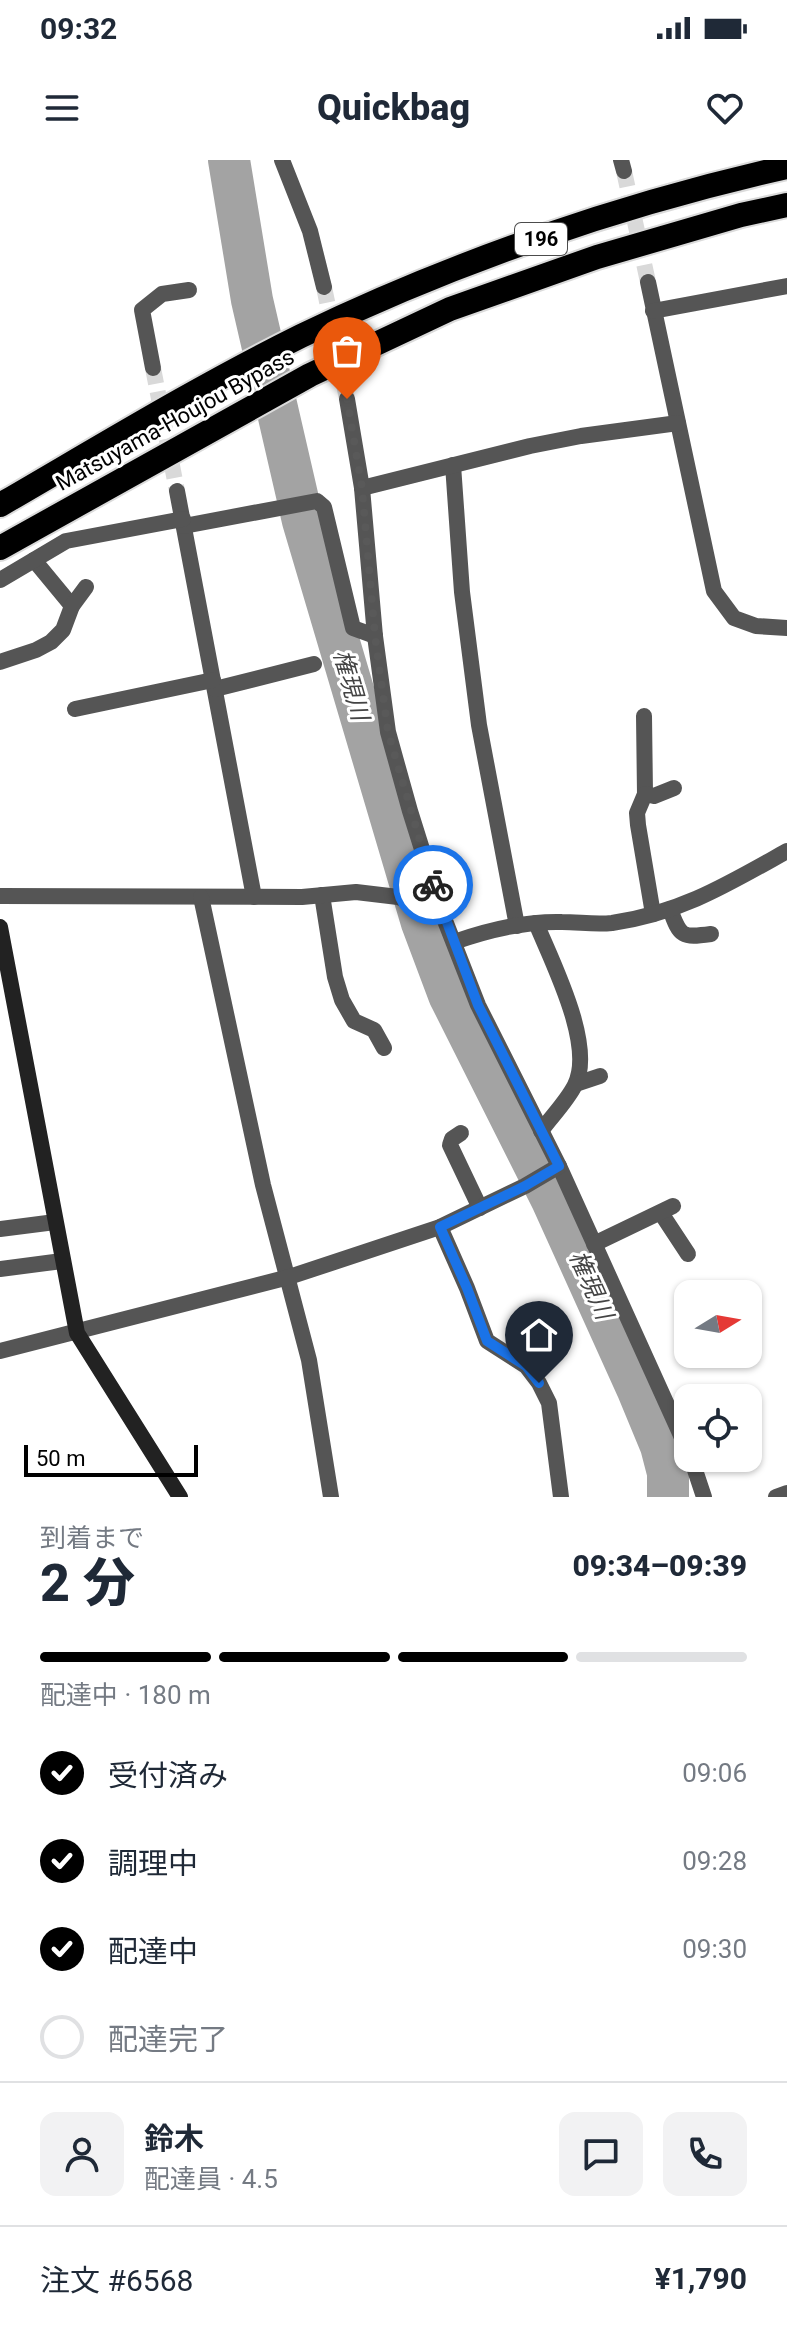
<!DOCTYPE html>
<html lang="ja">
<head>
<meta charset="utf-8">
<style>
  body { margin:0; font-family:Roboto,"Noto Sans JP",sans-serif; background:#f2f2f3; color:#1f2937; height:100vh; display:flex; flex-direction:column; font-size:30px; white-space:nowrap }
  * { box-sizing:border-box; margin:0 }
  p { font-size:26px; color:#747a83 }
  .icon { flex:none; width:44px; height:44px; fill:none; stroke:currentColor; stroke-width:2; stroke-linecap:round; stroke-linejoin:round }
  .map { position:relative; height:1337px; overflow:hidden }
  .details { display:flex; flex-direction:column; background:#fff; flex:1 }
  .details>* { flex:none }
  .needle { width:52px; rotate:79deg }
  .fabs { position:absolute; left:674px; top:1120px; display:grid; gap:16px }
  .fabs a { display:grid; place-items:center; width:88px; height:88px; border-radius:16px; background:#fff; box-shadow:0 2px 6px #0004; font-size:40px }
  .scale { position:absolute; left:24px; bottom:20px; width:174px; box-sizing:border-box; padding-left:8px; border:4px solid #000; border-top:0; font-size:22px; line-height:28px; white-space:nowrap; color:#000; -webkit-text-stroke:6px #fff; paint-order:stroke }
  .pin { position:absolute; display:grid; place-items:center; width:68px; height:68px; color:#fff; margin:-82px -34px; border-radius:50% 50% 50% 0; rotate:-45deg; box-shadow:0 0 8px #0007 }
  .pin .icon { rotate:45deg }
  .courier { position:absolute; display:grid; place-items:center; width:80px; height:80px; margin:-40px; border:6px solid #1a73e8; border-radius:50%; background:#fff; color:#222; box-shadow:0 2px 10px #0007 }
  .headline em { font-style:normal; font-weight:800 }
  .headline div { display:flex; flex-direction:column-reverse }
  .headline { display:flex; align-items:center; justify-content:space-between; height:136px; padding:0 40px }
  h1 { font-size:52px; font-weight:800; line-height:60px }
  .bar { display:grid; grid-template-columns:repeat(4,1fr); gap:12px 8px; align-content:center; height:96px; padding:0 40px }
  .bar i { height:10px; border-radius:6px; background:#e0e1e3 }
  .bar .current { background:#000 }
  .bar p { grid-column:span 4 }
  .line { display:flex; align-items:center; gap:20px; padding:0 40px; border-top:2px solid #e0e1e3 }
  .line div { flex:1 }
  .round { display:grid; place-items:center; flex:none; width:84px; height:84px; border-radius:16px; background:#f2f2f3 }
  ol { padding:0 40px; list-style:none }
  li { display:flex; align-items:center; gap:24px; height:88px }
  li p { margin-inline-start:auto }
  li .icon { padding:8px; border-radius:50%; background:#000; color:#fff; stroke-width:4 }
  li:last-child { color:#747a83 }
  li i { width:44px; height:44px; border:4px solid #e0e1e3; border-radius:50% }
  .status { display:flex; justify-content:space-between; align-items:center; height:56px; padding:0 40px; background:#fff; direction:ltr }
  .status svg { height:22px; fill:currentColor }
  header { display:flex; justify-content:space-between; align-items:center; height:104px; padding:0 40px; background:#fff; font-size:36px; font-weight:800 }
  .map>svg:first-child { display:block }
  .lines { fill:none; stroke-linecap:round; stroke-linejoin:round }
  .river { stroke:#a3a3a3; stroke-width:42 }
  .street-tunnel { stroke:#d9d9d9; stroke-width:16; stroke-dasharray:16 8; stroke-linecap:butt }
  .highway-casing { stroke:#dbdbdb; stroke-width:28 }
  .street { stroke:#555; stroke-width:16 }
  .secondary { stroke:#222; stroke-width:16 }
  .highway { stroke:#000; stroke-width:24 }
  .done { stroke:#595959; stroke-width:8; stroke-dasharray:0 14.4 }
  .route { stroke:#1a73e8; stroke-width:10 }
  .labels { text-anchor:middle; dominant-baseline:central; stroke-width:6; stroke-linejoin:round; paint-order:stroke }
  .shield { fill:#fff; stroke:#4c4c4c; stroke-width:2 }
  .shield-label { font-size:20px; font-weight:bold; fill:#000 }
  .street-label { font-size:22px; fill:#000; stroke:#fff }
  .water-label { font-size:24px; font-style:italic; fill:#444; stroke:#fff }
</style>
</head>
<body>
<div class="status"><b>09:32</b><svg viewBox="0 0 49 12"><path d="M0 12V9h3v3zM5 12V6h3v6zM10 12V3h3v9zM15 12V0h3v12zM26 1h20v11H26zM47 4h2v5h-2z"/></svg></div>
<header><svg class="icon" aria-label="menu" viewBox="0 0 24 24"><path d="M4 6h16M4 12h16M4 18h16"/></svg>Quickbag<svg class="icon" aria-label="heart" viewBox="0 0 24 24"><path d="M12 20l-8-8c-3-5 5-10 8-4 3-6 11-1 8 4z"/></svg></header>
<div class="map">
<svg width="787" height="1337" viewBox="0 0 787 1337">
  <rect width="100%" height="100%" fill="#fff"/>
  <g class="lines">
    <!-- river -->
    <path class="river" d="M229,0L252,140L303,361L422,763L449,835L552,1040L637,1228L661,1286L668,1313V1337"/>
    <!-- street-tunnel -->
    <g class="street-tunnel">
      <path d="M624,11L648,122"/>
      <path d="M324,127L347,239"/>
      <path d="M153,208L177,331"/>
    </g>
    <!-- highway casing -->
    <g class="highway-casing">
      <g id="highway">
        <path d="M0,345C100,287 198,227 301,176C454,102 622,44 787,7"/>
        <path d="M0,388L310,215L450,149L597,97L741,55L787,45"/>
      </g>
    </g>
    <!-- street -->
    <g class="street">
      <path d="M282,0L310,71L324,127"/>
      <path d="M621,0L624,11"/>
      <path d="M648,122L714,431L734,458L756,466L787,468"/>
      <path d="M653,151L787,126"/>
      <path d="M153,208L142,150L162,134L189,130"/>
      <path d="M347,239L362,328L375,476L388,572L410,651L442,753L478,845L559,1006L688,1291"/>
      <path d="M453,305L462,432L479,565L517,766"/>
      <path d="M362,328L530,286L581,276L678,263"/>
      <path d="M177,331L254,737"/>
      <path d="M184,366L317,341L324,347L353,468L375,476"/>
      <path d="M34,400L72,446"/>
      <path d="M0,420L66,381L183,359"/>
      <path d="M0,502L36,490L51,482L63,470L72,446L86,427"/>
      <path d="M215,529L314,504"/>
      <path d="M75,549L213,520"/>
      <path d="M644,556L645,634L637,653L638,665L653,754"/>
      <path d="M645,634L654,636L674,628"/>
      <path d="M322,735L335,817L342,840L354,861L374,870L384,888"/>
      <path d="M0,736L302,737L356,732L398,737L442,753"/>
      <path d="M201,737L263,1025L309,1200L331,1337"/>
      <path d="M670,749C680,777 682,778 711,774"/>
      <path d="M536,763C552,802 595,885 575,925C567,941 552,956 541,971"/>
      <path d="M454,782C488,770 526,761 562,762C579,762 595,765 612,763C681,753 728,724 787,691"/>
      <path d="M576,924L600,916"/>
      <path d="M461,973L452,979L450,985L480,1048"/>
      <path d="M661,1053L688,1094"/>
      <path d="M440,1067L467,1128L487,1181L526,1206L539,1223L549,1243L561,1337"/>
      <path d="M0,1069L55,1062"/>
      <path d="M594,1084L673,1046"/>
      <path d="M0,1109L62,1101"/>
      <path d="M0,1191L289,1117L440,1067L525,1026L559,1006"/>
      <path d="M691,1298L704,1337"/>
      <path d="M776,1337L787,1333"/>
    </g>
    <!-- secondary -->
    <path class="secondary" d="M0,767L77,1173L180,1337"/>
    <!-- highway -->
    <use href="#highway" class="highway"/>
  </g>
  <g class="lines">
    <!-- done -->
    <path class="done" d="M347,239L362,328L375,476L388,572L433,725"/>
    <!-- route -->
    <path class="route" d="M433,725L478,845L559,1006L525,1026L440,1067L467,1128L487,1181L526,1206L539,1223"/>
  </g>
  <g class="labels">
    <!-- shield labels -->
    <rect class="shield" x="515" y="63" width="52" height="32" rx="6"/>
    <g class="shield-label">
      <text x="541" y="79">196</text>
    </g>
    <!-- street labels -->
    <g class="street-label">
      <text transform="translate(175 260) rotate(-29)">Matsuyama-Houjou Bypass</text>
    </g>
    <!-- water labels -->
    <g class="water-label">
      <text transform="translate(351 525) rotate(74)">権現川</text>
      <text transform="translate(591 1125) rotate(66)">権現川</text>
    </g>
  </g>
</svg>
<div class="fabs">
<a><svg class="needle" viewBox="-14 -14 28 28"><path d="M0-13l5 13h-10z" fill="#e53935"/><path d="M0 13l5-13h-10z" fill="#747a83"/></svg></a>
<a><svg class="icon" aria-label="locate" viewBox="0 0 24 24"><circle cx="12" cy="12" r="6"/><path d="M12 2v4M12 18v4M2 12h4M18 12h4"/></svg></a>
</div>
<div class="scale">50 m</div>
<div class="pin" style="left:347px;top:239px;background:#ea580c"><svg class="icon" aria-label="bag" viewBox="0 0 24 24"><path d="M5 8h14l-1 12H6zM9 8a3 3 0 0 1 6 0"/></svg></div>
<div class="pin" style="left:539px;top:1223px;background:#1f2937"><svg class="icon" aria-label="home" viewBox="0 0 24 24"><path d="M3 11l9-7 9 7M6 9v11h12V9"/></svg></div>
<div class="courier" style="left:433px;top:725px"><svg class="icon" aria-label="bike" viewBox="0 0 24 24"><circle cx="6" cy="16" r="4"/><circle cx="18" cy="16" r="4"/><path d="M6 16l4-8h5l3 8M10 8l3 8H6M13 5h3"/></svg></div>
</div>
<section class="details">
<div class="headline"><div><h1>2 分</h1><p>到着まで</p></div><em>09:34–09:39</em></div>
<div class="bar"><i class="current"></i><i class="current"></i><i class="current"></i><i></i><p>配達中 · 180 m</p></div>
<ol>
<li><svg class="icon" aria-label="check" viewBox="0 0 24 24"><path d="M5 12l5 5 9-10"/></svg>受付済み<p>09:06</p></li>
<li><svg class="icon" aria-label="check" viewBox="0 0 24 24"><path d="M5 12l5 5 9-10"/></svg>調理中<p>09:28</p></li>
<li><svg class="icon" aria-label="check" viewBox="0 0 24 24"><path d="M5 12l5 5 9-10"/></svg>配達中<p>09:30</p></li>
<li><i></i>配達完了</li>
</ol>
<div class="line" style="height:144px"><a class="round"><svg class="icon" aria-label="person" viewBox="0 0 24 24"><circle cx="12" cy="8" r="4"/><path d="M4 21q1-7 8-7t8 7"/></svg></a><div><b>鈴木</b><p>配達員 · 4.5</p></div><a class="round"><svg class="icon" aria-label="chat" viewBox="0 0 24 24"><path d="M4 5h16v11H9l-5 4z"/></svg></a><a class="round"><svg class="icon" aria-label="phone" viewBox="0 0 24 24"><path d="M5 4h4l2 5-3 2q2 4 5 5l2-3 5 2v4C11 20 4 13 5 4z"/></svg></a></div>
<div class="line" style="height:104px"><div>注文 #6568</div><b>¥1,790</b></div>
</section>
</body>
</html>
